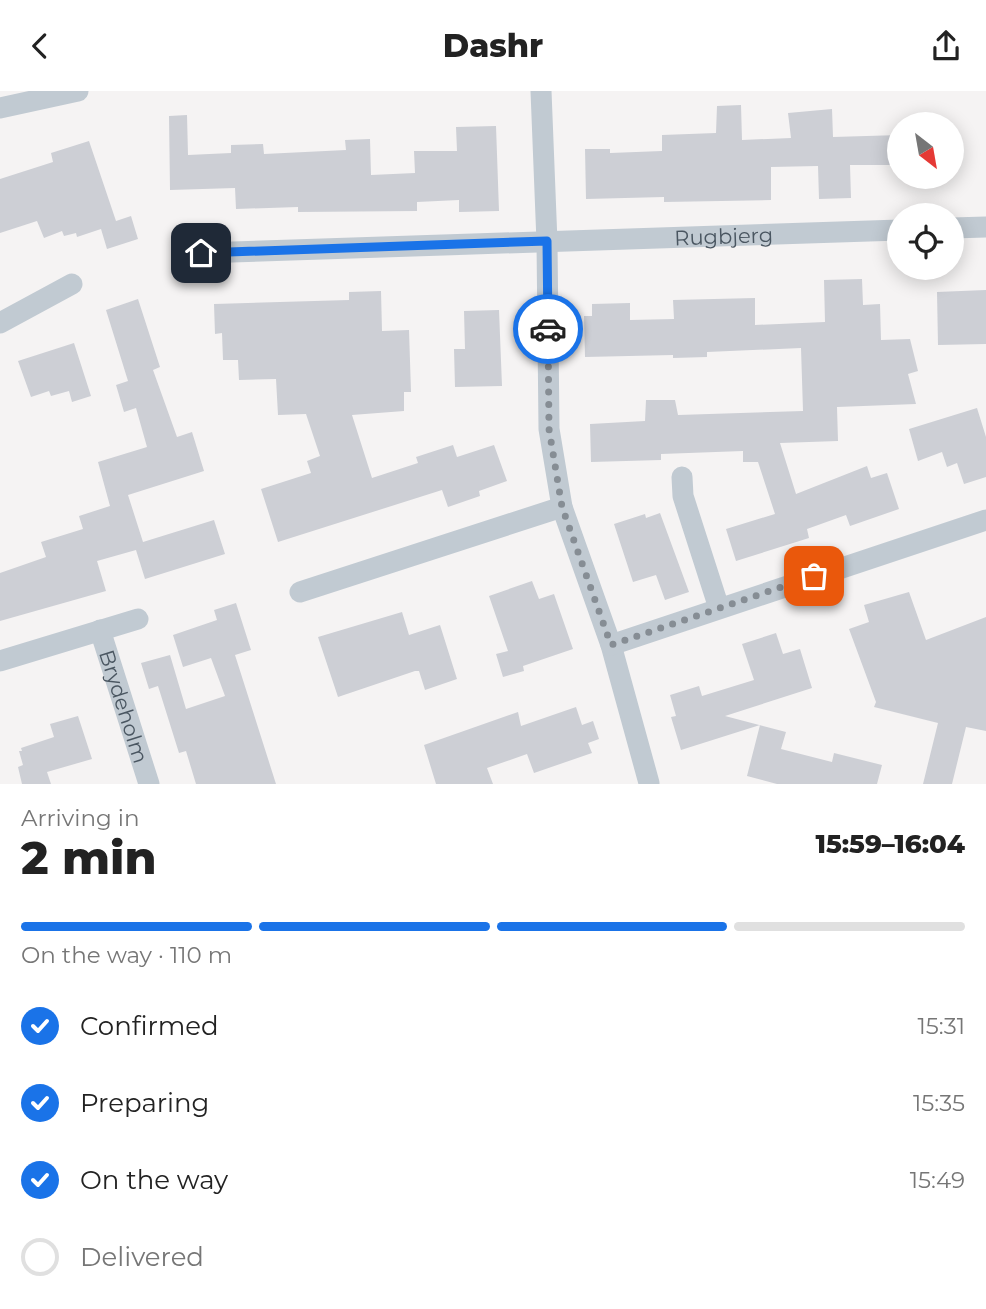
<!DOCTYPE html>
<html lang="en">
<head>
<meta charset="utf-8">
<style>
  body { margin:0; font-family:Montserrat,sans-serif; background:#f2f2f2; color:#222; height:100vh; display:flex; flex-direction:column; font-size:26px; white-space:nowrap }
  * { box-sizing:border-box; margin:0 }
  p { font-size:23px; color:#767676 }
  .icon { flex:none; width:38px; height:38px; fill:none; stroke:currentColor; stroke-width:2; stroke-linecap:round; stroke-linejoin:round }
  .map { position:relative; height:693px; overflow:hidden }
  .drawer { display:flex; flex-direction:column; background:#fff; flex:1 }
  .drawer>* { flex:none }
  .needle { width:46px; rotate:149deg }
  .controls { position:absolute; left:887px; top:21px; display:grid; gap:14px }
  .controls a { display:grid; place-items:center; width:77px; height:77px; border-radius:50%; background:#fff; box-shadow:0 4px 18px #0003; font-size:35px }
  .pin { position:absolute; display:grid; place-items:center; width:60px; height:60px; color:#fff; margin:-30px; border-radius:14px; box-shadow:0 4px 10px #0006 }
  .courier { position:absolute; display:grid; place-items:center; width:70px; height:70px; margin:-35px; border:5px solid #1a73e8; border-radius:50%; background:#fff; color:#222; box-shadow:0 2px 9px #0007 }
  .headline em { font-style:normal; font-weight:800 }
  .headline div { display:flex; flex-direction:column-reverse }
  .headline { display:flex; align-items:center; justify-content:space-between; height:119px; padding:0 21px }
  h1 { font-size:46px; font-weight:800; line-height:52px }
  .bar { display:grid; grid-template-columns:repeat(4,1fr); gap:10px 7px; align-content:center; height:84px; padding:0 21px }
  .bar i { height:9px; border-radius:5px; background:#e0e0e0 }
  .bar .selected { background:#1a73e8 }
  .bar p { grid-column:span 4 }
  ol { padding:0 21px; list-style:none }
  li { display:flex; align-items:center; gap:21px; height:77px }
  li p { margin-inline-start:auto }
  li .icon { padding:7px; border-radius:50%; background:#1a73e8; color:#fff; stroke-width:4 }
  li:last-child { color:#767676 }
  li i { width:38px; height:38px; border:4px solid #e0e0e0; border-radius:50% }
  header { display:flex; justify-content:space-between; align-items:center; height:91px; padding:0 21px; background:#fff; font-size:32px; font-weight:800 }
  .map>svg:first-child { display:block }
  .building { fill:#cdcfd5 }
  .lines { fill:none; stroke-linecap:round; stroke-linejoin:round }
  .street { stroke:#c1cad2; stroke-width:21 }
  .done { stroke:#868d94; stroke-width:7; stroke-dasharray:0 12.6 }
  .route { stroke:#1a73e8; stroke-width:9 }
  .labels { text-anchor:middle; dominant-baseline:central; stroke-width:5; stroke-linejoin:round; paint-order:stroke }
  .street-label { font-size:21px; fill:#4a5661; stroke:#fff }
</style>
</head>
<body>
<header><svg class="icon" aria-label="back" viewBox="0 0 24 24"><path d="M15 5l-7 7 7 7"/></svg>Dashr<svg class="icon" aria-label="share" viewBox="0 0 24 24"><path d="M12 15V3M7 8l5-5 5 5M5 13v7h14v-7"/></svg></header>
<div class="map">
<svg width="986" height="693" viewBox="0 0 986 693">
  <rect width="100%" height="100%" fill="#f5f3f3"/>
  <!-- building -->
  <g class="building">
    <path d="M741,14L742,49L791,47L788,22L832,18L833,46L900,44V74H850L851,107L819,108L818,75L771,76V109L664,111V106L586,108L585,58H610V62L662,60V44L716,42L717,15Z"/>
    <path d="M187,24L188,64L231,62V54L263,53L264,63L346,59L345,49L370,48L371,84L415,82L414,60H457L456,36L496,35L499,120L459,121V109L417,111V120L298,121V116L236,118L235,97L170,99L169,25Z"/>
    <path d="M89,50L116,130L131,125L138,148L107,158L101,138L77,146L76,142L64,145L62,140L44,147L37,130L0,142V88L53,71L51,62Z"/>
    <path d="M862,188L863,214L880,213L881,249L910,248L918,280L908,283L916,313L837,316L838,350L780,352L796,403L867,375L871,387L887,382L899,418L850,435L846,424L807,438L809,447L736,470L726,438L775,423L758,371H743V360L661,363V369L591,371L590,333L645,330L646,309H675L678,324L803,320L801,257L707,261V266L673,267V264L585,266L584,225H592V213L630,212V229L674,228L673,209L755,207V234L825,231L824,189Z"/>
    <path d="M986,199V253L938,254L937,201Z"/>
    <path d="M381,200L382,240L409,239L411,301H404V320L352,324L372,387L418,372L416,366L453,354L457,366L494,354L507,390L479,400L480,405L448,416L442,399L278,451L261,398L311,382L307,370L320,365L306,323L278,324L276,288L239,289L238,269H223L222,242L215,243L214,213L349,209V201Z"/>
    <path d="M138,208L160,276L153,279L177,346L192,341L204,380L128,404L143,451L214,429L225,463L145,488L136,459L97,470L106,500L0,530V482L46,466L41,451L83,438L79,425L110,415L98,371L147,356L136,317L124,321L116,294L128,290L106,219Z"/>
    <path d="M499,219L502,295L455,296L454,258H465L464,220Z"/>
    <path d="M74,252L91,305L72,311L69,300L51,305L49,300L31,306L18,270Z"/>
    <path d="M977,317L986,346V386L964,393L957,372L947,376L942,361L918,370L909,338Z"/>
    <path d="M660,422L689,501L665,509L656,484L633,491L614,433L645,423L646,427Z"/>
    <path d="M532,490L539,508L554,503L573,558L523,575L524,580L503,586L496,563L508,560L489,505Z"/>
    <path d="M909,501L926,549L986,526V640L966,636L952,693H923L938,632L874,616L876,611L849,538L869,531L864,514Z"/>
    <path d="M236,512L251,559L235,564L276,693H196L186,660L179,662L158,595L149,598L141,572L170,564L186,618L225,605L211,567L183,576L173,544L217,529L214,519Z"/>
    <path d="M402,521L409,544L440,534L457,588L425,599L419,580H415L338,606L318,546Z"/>
    <path d="M776,542L783,563L800,558L812,597L725,625L786,641L781,658L832,671L834,662L882,674L877,693H777L747,685L760,634L681,659L671,626L676,625L670,604L699,595L702,605L754,589L742,553Z"/>
    <path d="M576,616L582,634L593,630L599,648L588,652L592,662L534,682L527,663L487,677L493,693H436L424,654L518,621L521,635Z"/>
    <path d="M78,625L92,668L47,681L51,693H22L18,676L23,674L19,660H22L21,657L54,646L50,633Z"/>
  </g>
  <g class="lines">
    <!-- street -->
    <g class="street">
      <path d="M541,0L547,151L549,338L562,416L611,554L649,692"/>
      <path d="M0,17L78,0"/>
      <path d="M952,137L986,136"/>
      <path id="s1" d="M201,162L900,139"/>
      <path d="M0,232L72,193"/>
      <path d="M682,386L683,405L719,517"/>
      <path d="M300,501L562,416"/>
      <path id="s2" d="M100,539L149,693"/>
      <path d="M611,554L986,429"/>
      <path d="M0,570L138,528"/>
    </g>
  </g>
  <g class="lines">
    <!-- done -->
    <path class="done" d="M548,238L549,338L562,416L611,554L814,485"/>
    <!-- route -->
    <path class="route" d="M201,162L547,150L548,238"/>
  </g>
  <g class="labels">
    <!-- street labels -->
    <g class="street-label">
      <text stroke="none"><textPath href="#s1" startOffset="523">Rugbjerg</textPath></text>
      <text stroke="none"><textPath href="#s2" startOffset="80">Brydeholm</textPath></text>
    </g>
  </g>
</svg>
<div class="controls">
<a><svg class="needle" viewBox="-14 -14 28 28"><path d="M0-13l5 13h-10z" fill="#e53935"/><path d="M0 13l5-13h-10z" fill="#767676"/></svg></a>
<a><svg class="icon" aria-label="locate" viewBox="0 0 24 24"><circle cx="12" cy="12" r="6"/><path d="M12 2v4M12 18v4M2 12h4M18 12h4"/></svg></a>
</div>
<div class="pin" style="left:814px;top:485px;background:#ea580c"><svg class="icon" aria-label="bag" viewBox="0 0 24 24"><path d="M5 8h14l-1 12H6zM9 8a3 3 0 0 1 6 0"/></svg></div>
<div class="pin" style="left:201px;top:162px;background:#1f2937"><svg class="icon" aria-label="home" viewBox="0 0 24 24"><path d="M3 11l9-7 9 7M6 9v11h12V9"/></svg></div>
<div class="courier" style="left:548px;top:238px"><svg class="icon" aria-label="car" viewBox="0 0 24 24"><path d="M5 17H2v-5l4-1 3-4h7l3 4 3 1v5h-3M9 17h6M6 11h13"/><circle cx="7" cy="17" r="2"/><circle cx="17" cy="17" r="2"/></svg></div>
</div>
<section class="drawer">
<div class="headline"><div><h1>2 min</h1><p>Arriving in</p></div><em>15:59–16:04</em></div>
<div class="bar"><i class="selected"></i><i class="selected"></i><i class="selected"></i><i></i><p>On the way · 110 m</p></div>
<ol>
<li><svg class="icon" aria-label="check" viewBox="0 0 24 24"><path d="M5 12l5 5 9-10"/></svg>Confirmed<p>15:31</p></li>
<li><svg class="icon" aria-label="check" viewBox="0 0 24 24"><path d="M5 12l5 5 9-10"/></svg>Preparing<p>15:35</p></li>
<li><svg class="icon" aria-label="check" viewBox="0 0 24 24"><path d="M5 12l5 5 9-10"/></svg>On the way<p>15:49</p></li>
<li><i></i>Delivered</li>
</ol>
</section>
</body>
</html>
